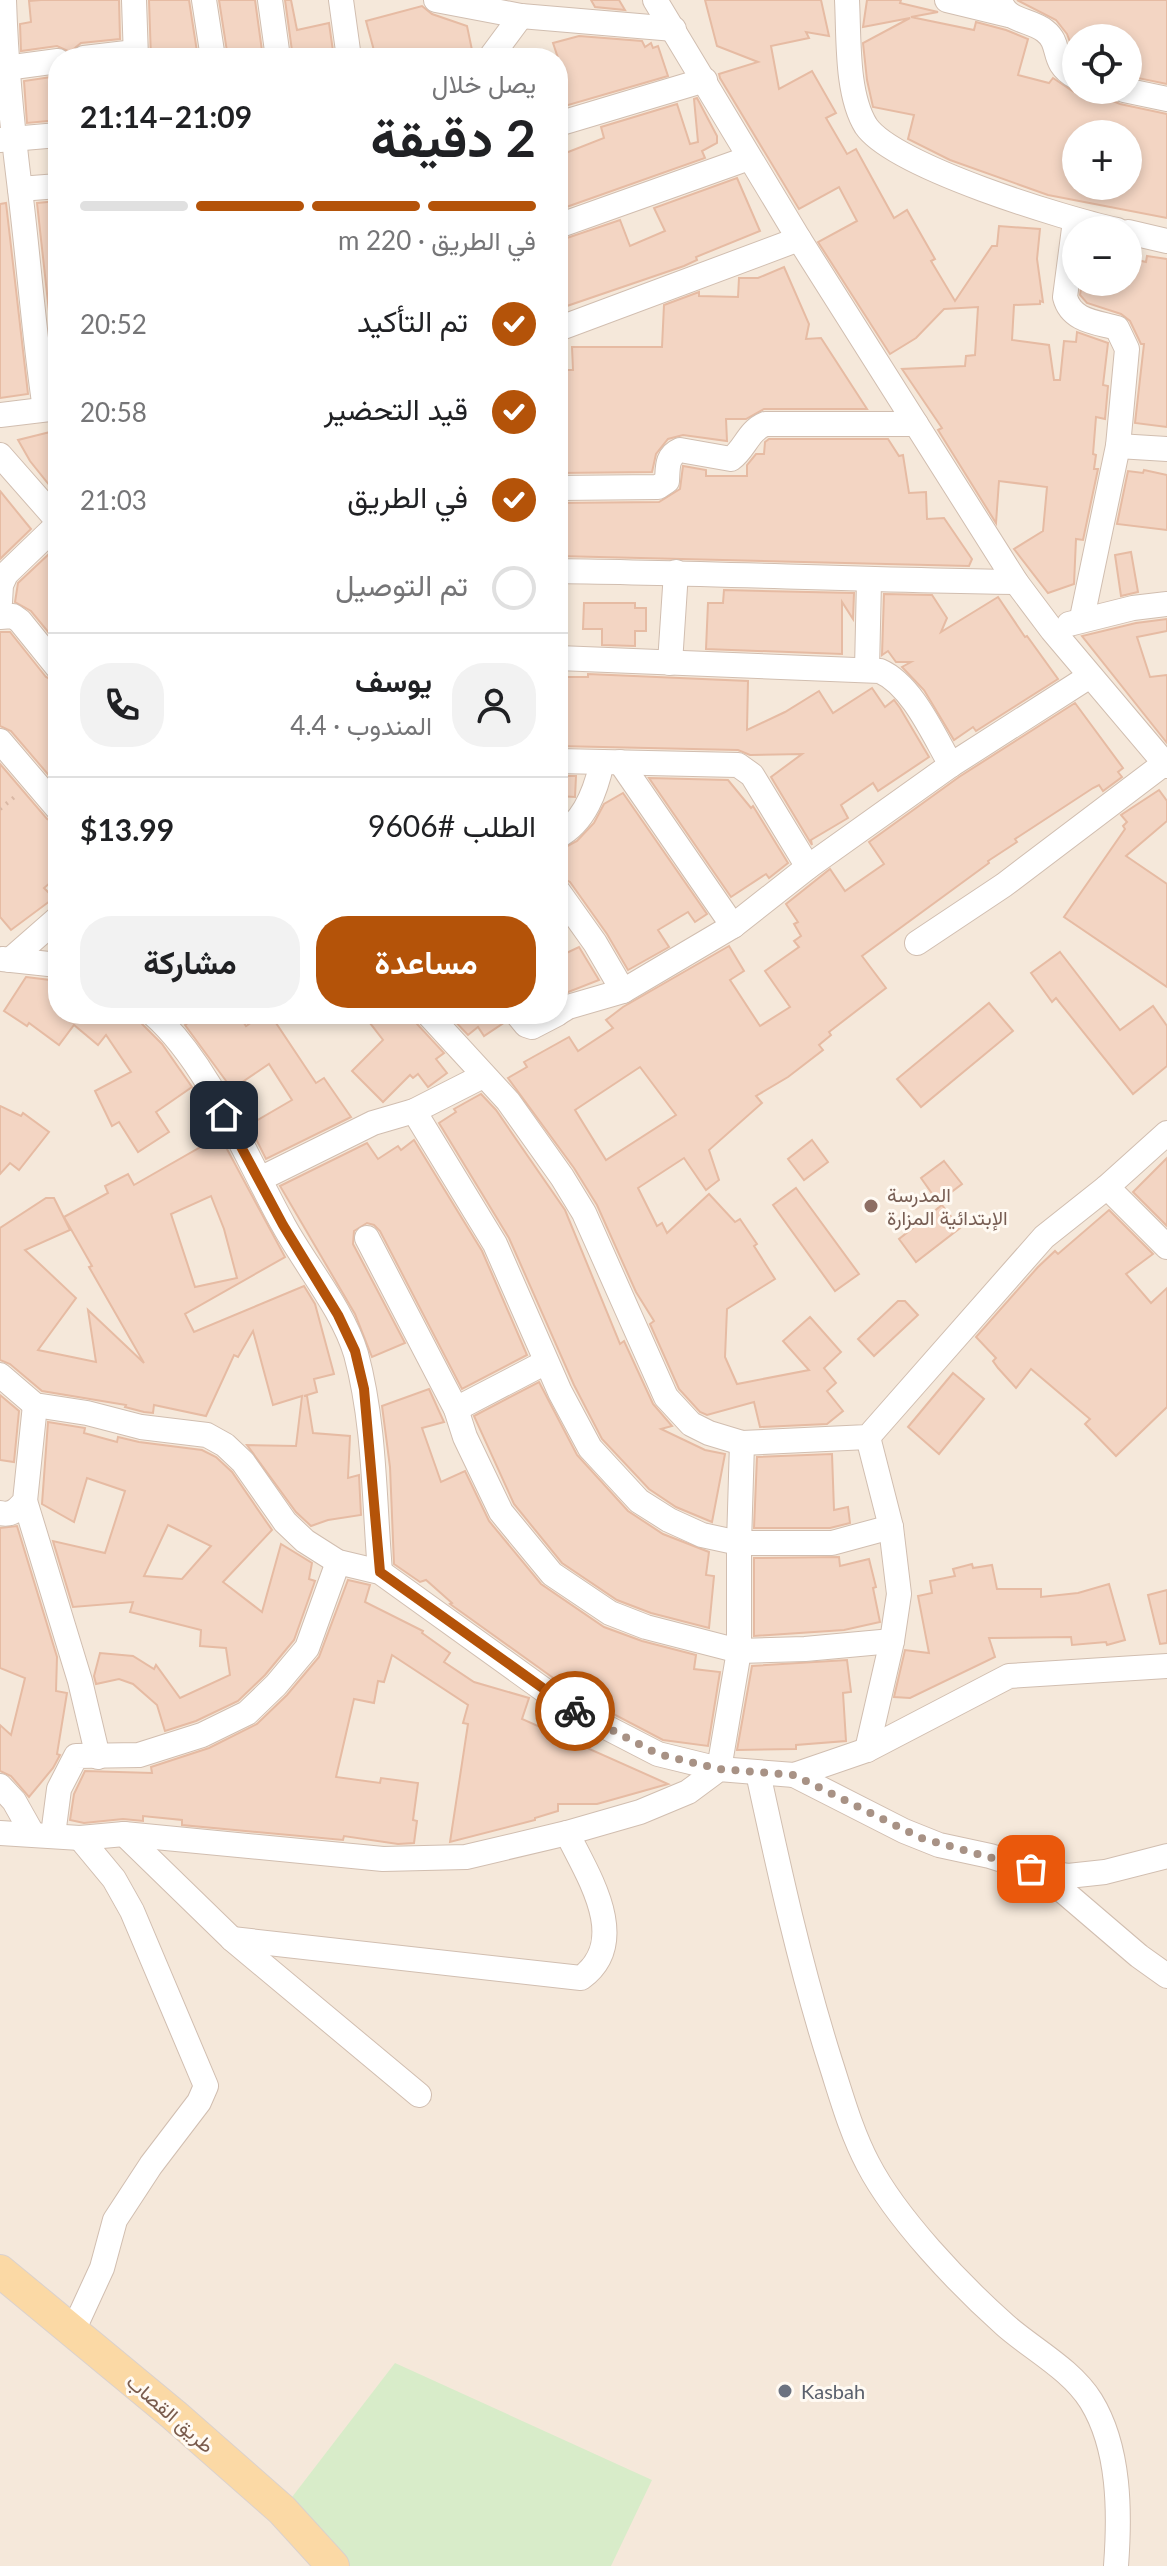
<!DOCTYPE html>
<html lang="ar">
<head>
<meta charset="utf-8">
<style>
  body { margin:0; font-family:Lato,Vazirmatn,sans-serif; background:#f2f2f2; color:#202124; direction:rtl; height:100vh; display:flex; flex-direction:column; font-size:30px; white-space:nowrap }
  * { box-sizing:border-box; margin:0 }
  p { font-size:26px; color:#757577 }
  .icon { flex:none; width:44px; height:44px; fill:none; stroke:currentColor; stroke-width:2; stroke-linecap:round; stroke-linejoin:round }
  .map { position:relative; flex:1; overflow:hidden; direction:ltr }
  .details { position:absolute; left:48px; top:48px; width:520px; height:976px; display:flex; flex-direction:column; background:#fff; border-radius:32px; box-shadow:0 4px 12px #0003; direction:rtl }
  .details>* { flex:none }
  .buttons { position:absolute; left:1062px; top:24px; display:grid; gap:16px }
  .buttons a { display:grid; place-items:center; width:80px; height:80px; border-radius:50%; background:#fff; box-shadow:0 4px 12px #0003; font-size:40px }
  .pin { position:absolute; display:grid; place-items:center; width:68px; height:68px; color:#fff; margin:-34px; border-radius:16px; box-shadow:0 4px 12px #0006 }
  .courier { position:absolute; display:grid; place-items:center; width:80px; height:80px; margin:-40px; border:6px solid #b45309; border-radius:50%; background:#fff; color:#222; box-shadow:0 2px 10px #0007 }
  .head em { font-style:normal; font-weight:700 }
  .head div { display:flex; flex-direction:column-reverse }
  .head { display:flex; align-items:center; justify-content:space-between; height:136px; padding:0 32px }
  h1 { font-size:52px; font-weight:700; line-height:60px }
  .bar { display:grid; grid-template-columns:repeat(4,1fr); gap:12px 8px; align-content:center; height:96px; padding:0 32px }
  .bar i { height:10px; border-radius:6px; background:#e0e0e0 }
  .bar .current { background:#b45309 }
  .bar p { grid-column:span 4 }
  .line { display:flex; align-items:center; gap:20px; padding:0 32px; border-top:2px solid #e0e0e0 }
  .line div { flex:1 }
  .round { display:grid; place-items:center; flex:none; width:84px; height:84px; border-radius:32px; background:#f2f2f2 }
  ol { padding:0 32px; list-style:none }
  li { display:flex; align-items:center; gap:24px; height:88px }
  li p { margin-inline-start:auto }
  li .icon { padding:8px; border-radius:50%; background:#b45309; color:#fff; stroke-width:4 }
  li:last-child { color:#757577 }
  li i { width:44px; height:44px; border:4px solid #e0e0e0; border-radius:50% }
  .button { display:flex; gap:16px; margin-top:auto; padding:16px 32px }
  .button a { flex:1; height:92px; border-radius:32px; background:#b45309; color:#fff; font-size:32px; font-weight:700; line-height:92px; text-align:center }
  .button a+a { background:#f2f2f2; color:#202124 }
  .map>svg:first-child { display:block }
  .residential { fill:#f5e8da; fill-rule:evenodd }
  .green { fill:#d8ecc9 }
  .building { fill:#f3d5c3; stroke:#e6bba3; stroke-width:2; fill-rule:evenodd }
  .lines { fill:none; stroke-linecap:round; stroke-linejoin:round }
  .minor-casing { stroke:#d1beb0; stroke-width:26 }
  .major-casing { stroke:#dad1cd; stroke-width:34 }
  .path { stroke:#d9b8a5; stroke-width:4; stroke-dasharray:2 6; stroke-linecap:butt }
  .minor { stroke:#fff; stroke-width:24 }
  .major { stroke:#fbd9a5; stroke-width:32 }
  .done { stroke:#a89285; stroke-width:8; stroke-dasharray:0 14.4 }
  .route { stroke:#b45309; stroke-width:10 }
  .education-dot { fill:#8d6e63; stroke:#fffaf3; stroke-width:3 }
  .worship-dot { fill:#6b7280; stroke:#fffaf3; stroke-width:3 }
  .labels { text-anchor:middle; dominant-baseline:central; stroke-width:6; stroke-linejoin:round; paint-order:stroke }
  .education-label { font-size:20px; fill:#785e54; stroke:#fffaf3; text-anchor:start }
  .worship-label { font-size:20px; fill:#5b616d; stroke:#fffaf3; text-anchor:start }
  .street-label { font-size:20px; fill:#7a5c4d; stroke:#fffaf3 }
</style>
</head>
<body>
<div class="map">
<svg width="1167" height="2566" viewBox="0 0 1167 2566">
  <rect width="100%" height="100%" fill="#fdf6ec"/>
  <!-- residential -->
  <path class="residential" d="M0,0H1167V2566H0ZM1076,38H1128V90H1076ZM58,58H558V1014H58ZM1076,134H1128V186H1076ZM1076,230H1128V282H1076Z"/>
  <!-- green -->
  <path class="green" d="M395,2363L652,2480L611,2566H338L289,2501Z"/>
  <!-- building -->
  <g class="building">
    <path d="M41,0H119L120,39L81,43L70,52L57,46L21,51L20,24L31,22L29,1Z"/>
    <path d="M149,0H189L198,58H151Z"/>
    <path d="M219,0H255L263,58H228Z"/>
    <path d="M285,0H291L297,30L329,23L334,58H293Z"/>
    <path d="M591,0H619L625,10L595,7Z"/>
    <path d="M705,0H821L829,36L806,32L809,38L771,46L779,89L812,71L836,113L826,118L847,154L856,149L894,218L907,210L935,259L931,261L955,301L992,246H997L999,226L1040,229L1037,259L1043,302L1040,301V304L1014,305L1012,340L1049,345L1054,380H1060L1064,341L1076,342L1077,332L1108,343L1103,385L1108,386L1105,419L1096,417L1093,454L1096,455L1094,469H1098L1083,540L1076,539L1074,584L1048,593L1014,549L1043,531L1047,487L999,481L996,523L938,430L942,428L902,369L965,366L966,356L975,355L978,307L944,309L916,338L890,354L818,242L857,221L839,187L799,209L720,78L719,74L758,62L717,46Z"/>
    <path d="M867,0H901L900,3L938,12L911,17L974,30L976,22L1006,30L1028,39L1018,75L1049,83L1053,78L1074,92L1109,90L1113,101L1120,104L1167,114V218L1048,195L950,160L908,139L914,115L873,107L867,80L863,43L910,18L863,27ZM1076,134H1128V186H1076Z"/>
    <path d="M1017,0H1167V84L1128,76V38H1076V58L1067,34L1056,20Z"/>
    <path d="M422,6L432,14L467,26L472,50L459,58H376L366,21Z"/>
    <path d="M579,36L642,41L645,47L651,43L653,48L658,46L668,76L558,108V58L553,43Z"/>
    <path d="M58,76V120L27,123L24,81Z"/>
    <path d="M697,98L717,136V143L702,151L705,158L558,210V156L604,138L601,127L677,104L690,144L698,142L694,99Z"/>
    <path d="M737,178L760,231L696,257L697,260L684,266L558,309V241L620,220L630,246L665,231L654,208Z"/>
    <path d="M58,201V393L37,203Z"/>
    <path d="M6,203L28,394L0,398V204Z"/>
    <path d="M1147,256L1167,259V427L1135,423L1144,344H1141L1130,321L1121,314L1087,303L1080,295L1082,282H1128V267L1131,268L1133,259L1146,262Z"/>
    <path d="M784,267L809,324L806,339L821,338L867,409H764L746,419H726L727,441L683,435L668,439L656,454L652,472L558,473V370H573L572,347H662L664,305L699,292V296L738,297L739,278H758Z"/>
    <path d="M58,430V496L30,461L18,440Z"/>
    <path d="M769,439H888L899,456L903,455L909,493L926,492L927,519L944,518L972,559L969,566L558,556V503L659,502L680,489L683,466L706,470V476H747V465L756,454H764L765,442Z"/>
    <path d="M1144,470L1167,475V530L1117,524L1128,471L1143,473Z"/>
    <path d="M0,491L31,529L0,559Z"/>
    <path d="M51,552L58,561V644L31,611L15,602L18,583Z"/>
    <path d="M1131,552L1138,592L1121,596L1115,555Z"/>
    <path d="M724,590L854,593L853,619L842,602V654L706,649L708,603H723Z"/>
    <path d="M884,594L932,595L947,618L941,632L998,597L1025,637L1027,636L1058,679L976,731L973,727L954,740L924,690L902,667L911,662H896L888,651L882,655Z"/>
    <path d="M584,603H635V608H646V631H635V646L602,645V629H583Z"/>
    <path d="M1167,619V631L1137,637L1150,677L1167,675V743L1082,636L1136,623Z"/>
    <path d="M0,632H10L46,677L58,683V786L11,731L0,726Z"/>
    <path d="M588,674L748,681L747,730L785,712L819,691L833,713L872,688L885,707L894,700L900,708L929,757L878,791L873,783L841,805L848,818L811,840L812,845L771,777L802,754L750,755L738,750L558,746V677H588Z"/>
    <path d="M1075,703L1123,768L1118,772L1122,777L1103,791L1099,785L1093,788L1015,839L1017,842L988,861L989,863L862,956L886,988L829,1032L831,1035L819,1045L823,1050L788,1077L756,1096L762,1103L709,1150L719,1180L706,1190L684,1158L638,1188L657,1226L662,1223L667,1233L709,1194L735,1222L740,1219L757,1244L754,1246L775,1279L727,1309L725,1357L737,1384L809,1370L783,1341L810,1317L841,1352L824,1368L836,1383L827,1391L843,1411L827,1424L760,1427L754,1402L707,1415L700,1412L679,1389L650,1324L654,1321L636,1292L597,1205L574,1168L508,1078L527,1067L524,1062L569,1037L578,1051L613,1028L606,1020L623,1007L729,946L744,971L730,980L760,1026L790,1007L765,971L799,947L794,941L801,936L794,924L798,922L786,904L830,869L845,891L884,864L869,842L959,777ZM640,1067L676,1115L606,1160L575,1110Z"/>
    <path d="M0,764L47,819L58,824V876L44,888L54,898L11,930L0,917Z"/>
    <path d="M558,776H576L575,797L558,796Z"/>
    <path d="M649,778L728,780L751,808L753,806L788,863L769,878L766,874L731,897Z"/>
    <path d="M1159,790L1167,801V821L1126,856L1167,884V987L1064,917L1125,829L1123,826L1127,822L1121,815Z"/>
    <path d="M623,793L707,914L695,922L688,912L658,930L669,947L628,970L607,934L570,882L558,876V851L577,841L594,823L604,804Z"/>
    <path d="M579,947L599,980L558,996V957Z"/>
    <path d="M1060,952L1120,1030L1153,1006L1167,1026V1066L1133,1094L1056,998L1052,1002L1031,973Z"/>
    <path d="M26,977L58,981V1014H138L142,1024L162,1044L192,1087L156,1112L169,1132L138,1152L119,1122L112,1126L95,1091L131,1072L106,1035L98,1045L74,1025L59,1045L29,1023L27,1026L4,1011Z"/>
    <path d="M989,1003L1013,1031L921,1107L897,1079Z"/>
    <path d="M201,1014H238L246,1026L264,1014H270L316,1083L324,1078L351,1117L266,1159L249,1125L292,1100L269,1064L232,1089L185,1025Z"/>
    <path d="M363,1014H413L417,1024L444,1053L436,1059L447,1073L428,1087L418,1074L413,1078L410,1075L383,1102L352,1071L383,1040Z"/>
    <path d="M448,1014H502L505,1022L484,1036L478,1027L468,1035Z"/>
    <path d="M481,1094L496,1110L565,1210L620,1344L624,1341L653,1404L672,1426L661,1429L705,1450L725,1454L712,1522L676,1507L649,1489L602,1439L574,1385L509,1238L439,1123L456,1112L454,1109Z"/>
    <path d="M0,1106L21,1116L23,1113L49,1132L19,1170L10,1163L0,1174Z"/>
    <path d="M220,1136L285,1257L185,1314L194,1332L304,1286L315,1304L334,1374L314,1379L317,1392L304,1396H307L313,1433L350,1436L348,1478L359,1475L361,1515L328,1520L311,1526L296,1512L247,1445L296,1446L302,1396L273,1405L253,1331L238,1357L234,1355L206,1416L154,1405L153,1413L144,1412L125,1407L126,1405L42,1391L10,1364L0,1360V1228L46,1198H54L70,1230L25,1250L76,1298L38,1350L96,1362L88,1310L144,1363L89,1267L92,1266L64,1217L108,1193L105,1186L128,1174L134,1185ZM211,1196L224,1229L237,1278L195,1287L171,1214Z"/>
    <path d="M414,1140L482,1251L527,1355L462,1389L380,1231L374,1225L367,1223L354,1231L353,1244L405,1343L372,1357L355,1314L280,1186L367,1143L378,1159L398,1146L401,1150Z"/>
    <path d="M812,1140L828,1162L804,1180L788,1159Z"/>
    <path d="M1167,1158V1226L1133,1192Z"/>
    <path d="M944,1161L962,1184L938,1202L921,1178Z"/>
    <path d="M796,1188L859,1274L835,1291L773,1205Z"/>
    <path d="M942,1205L960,1228L916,1262L899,1239Z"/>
    <path d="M1109,1210L1153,1254L1126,1274L1151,1303L1167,1288V1407L1116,1456L1085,1424L1090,1419L1031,1369L1016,1388L998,1368L993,1361L996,1358L976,1337L1038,1267L1055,1251L1058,1254Z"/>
    <path d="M898,1301H905L918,1315L874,1356L858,1339Z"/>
    <path d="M953,1373L984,1399L939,1454L908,1427Z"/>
    <path d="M539,1382L577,1455L628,1511L663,1534L709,1552L706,1575L714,1576L709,1628L651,1613L617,1600L562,1563L514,1504L474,1416Z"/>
    <path d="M429,1389L444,1422L422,1428L441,1482L465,1471L489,1521L541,1584L604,1627L642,1641L696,1655L694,1669L720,1672L708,1746L663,1740L577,1695L450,1604L452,1603L426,1580L420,1582L394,1564L390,1467L382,1406Z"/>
    <path d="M0,1395L19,1411L14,1462L0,1460Z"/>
    <path d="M48,1422L85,1428L84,1433L117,1442L118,1437L139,1442L202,1450L216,1457L232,1472L272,1530L223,1582L262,1612L281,1544L312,1563L309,1579L315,1581L294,1640L265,1675L238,1701L196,1721L165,1731L157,1705L133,1684L119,1679L96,1684L94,1676L100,1653L133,1656L154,1669L156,1665L180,1698L230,1675L226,1648L200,1646L201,1630L130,1612L133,1602L73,1607L53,1541L105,1553L125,1491L87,1478L74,1522L42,1504ZM168,1525L211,1546L182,1579L144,1576Z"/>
    <path d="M832,1454L834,1510L848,1507L850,1523L830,1528H754L757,1457Z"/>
    <path d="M17,1526L57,1657L56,1691L67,1693L57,1754L60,1755L53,1768L29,1797L11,1776L0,1771V1725L11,1735L25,1678L0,1668V1528Z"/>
    <path d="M839,1557L840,1566L869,1559L876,1587L873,1588L880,1622L844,1630L754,1636V1558Z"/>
    <path d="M972,1564L973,1568L992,1565L997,1589H1041V1597L1078,1593L1109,1584L1125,1640L1107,1645L1106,1642L1072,1645L1071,1637L989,1638L995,1657L910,1698L894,1697L905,1650L929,1653L918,1596L932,1593L930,1581L955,1576L953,1569Z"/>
    <path d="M348,1580L370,1585L365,1602L423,1631L422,1633L450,1653L444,1662L474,1682L529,1698L522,1719L668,1784L597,1804H558V1811L535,1818V1820L450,1842L468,1724L463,1723L468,1705L392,1655L384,1682L378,1681L374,1703L354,1699L336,1777L380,1783L381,1778L418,1783L413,1820L417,1821L414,1843L398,1844L344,1836L343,1840L182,1825V1820L143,1816V1821L123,1819L84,1823L70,1820L74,1794L85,1771L152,1773L151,1767L209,1748L257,1724L287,1695L319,1657Z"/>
    <path d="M1167,1590V1643L1160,1644L1148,1595Z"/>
    <path d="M847,1660L851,1692L843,1693L846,1741L796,1745V1749L737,1750L752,1666Z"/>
  </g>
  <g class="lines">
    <!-- minor casing -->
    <g class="minor-casing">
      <g id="minor">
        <path d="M4,0C6,64 12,126 20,190C29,263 34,336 45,409"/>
        <path d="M134,0L136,58"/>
        <path d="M204,0L213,58"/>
        <path d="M270,0L278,58"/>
        <path d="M341,0L349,58"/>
        <path d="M436,0L521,16L674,29"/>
        <path d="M655,0L799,239L1016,582L1052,630L1167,766"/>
        <path d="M847,0C849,37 846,94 866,126C894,167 1066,219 1117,230"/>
        <path d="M947,0L1009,15"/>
        <path d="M1000,0C1006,22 1030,19 1045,31C1063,45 1049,62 1076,77"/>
        <path d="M84,58L135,52"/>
        <path d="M490,58L521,16"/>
        <path d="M6,68L58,61"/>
        <path d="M1124,90L1167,99"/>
        <path d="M558,124L705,80"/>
        <path d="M0,140L58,135"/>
        <path d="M20,189L58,186"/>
        <path d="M1075,221L1065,297C1071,321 1096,322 1117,328L1127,349L1118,446L1082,618"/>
        <path d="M558,226L749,158"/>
        <path d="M1128,232L1167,241"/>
        <path d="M558,329L799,239"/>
        <path d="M0,415L58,408"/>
        <path d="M1118,446L1167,449"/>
        <path d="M0,455L58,521"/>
        <path d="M558,488L658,487L667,481C668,468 666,456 680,450L731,459C745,449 748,431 765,424H916"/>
        <path d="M558,571C711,573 863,580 1016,582"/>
        <path d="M0,602L1,585L6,574L58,524"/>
        <path d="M0,617L13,616L20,621L58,668"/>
        <path d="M1069,624L1133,608L1167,604"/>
        <path d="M558,658L880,671C912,685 933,734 951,765"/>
        <path d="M670,663L676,572"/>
        <path d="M867,669L869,580"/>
        <path d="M0,741L58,809"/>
        <path d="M558,761L738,765L752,775L808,867"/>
        <path d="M620,762L733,926"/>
        <path d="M558,836C585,822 596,790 602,762"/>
        <path d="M558,891L595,943L623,991"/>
        <path d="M917,943L1004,885L1165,763"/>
        <path d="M2,959L58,965"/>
        <path d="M10,960L58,918"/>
        <path d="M558,1013L568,1007L623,991L733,926L808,867L951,765L1090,676"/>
        <path d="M153,1014C209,1063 247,1160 284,1226C306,1266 343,1310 356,1354C375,1424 374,1500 380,1572"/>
        <path d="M428,1014L508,1101L562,1177L584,1213L666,1397L691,1424L709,1433L742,1443L868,1437L1044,1237L1107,1187L1167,1133"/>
        <path d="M517,1014L526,1025L532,1027L557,1014"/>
        <path d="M414,1111L495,1244L560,1392L590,1448L639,1501L669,1520L702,1535L739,1543H832L891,1527"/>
        <path d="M260,1179L373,1123L414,1111L483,1076"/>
        <path d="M1107,1187L1167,1247"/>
        <path d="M367,1238L456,1409L465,1437L501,1512L552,1574L610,1613L646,1627L739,1651L805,1649L892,1641"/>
        <path d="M0,1375L35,1405L87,1413L141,1427L207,1435L225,1445L243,1462L285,1522L305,1541L338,1562L380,1572L569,1708L658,1754L719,1769L739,1651V1543L742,1443"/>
        <path d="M456,1409L546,1362"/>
        <path d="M25,1501L80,1681L98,1757"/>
        <path d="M0,1513C12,1516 18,1509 25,1501L35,1405"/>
        <path d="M867,1750L892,1641L899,1594L891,1527L868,1437"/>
        <path d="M758,1773C779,1870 800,1966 830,2061C841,2095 851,2132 868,2164C896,2218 959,2284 1005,2325C1032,2349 1071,2369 1091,2401C1120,2448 1120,2513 1116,2566"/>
        <path d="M794,1775L904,1831L939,1845L990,1856L1031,1869L1068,1876L1105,1872L1167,1856"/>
        <path d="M0,1786L14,1801L32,1833"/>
        <path d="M0,1833L80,1838L124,1834L383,1859L466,1857L567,1833L640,1812L688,1792L719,1769L794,1775L867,1750L1009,1676L1167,1666"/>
        <path d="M124,1834L232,1939L419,2095"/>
        <path d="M53,1835L59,1789L76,1756L139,1755L202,1735L247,1713L276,1685L307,1648L338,1562"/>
        <path d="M1042,1873L1139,1956L1167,1976"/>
        <path d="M232,1939L581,1978C632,1941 587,1874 567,1833"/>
        <path d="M73,2331L102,2268L115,2220L151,2165L199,2102L206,2086L132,1911L114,1879L80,1838"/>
      </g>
    </g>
    <!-- major casing -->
    <g class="major-casing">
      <path id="major" d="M0,2271L174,2415L282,2510L333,2566"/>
    </g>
    <!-- path -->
    <path class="path" d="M0,809L18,794"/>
    <!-- minor -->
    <use href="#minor" class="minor"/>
    <!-- major -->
    <use href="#major" class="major"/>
  </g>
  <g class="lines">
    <!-- done -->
    <path class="done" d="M575,1711L658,1754L719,1769L794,1775L921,1838L1031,1869"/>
    <!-- route -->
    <path class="route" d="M224,1115L283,1225L338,1315L355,1351L364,1389L380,1572L575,1711"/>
  </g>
  <!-- markers -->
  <circle class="education-dot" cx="871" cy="1206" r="8"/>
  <circle class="worship-dot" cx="785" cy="2391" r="8"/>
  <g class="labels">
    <!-- education labels -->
    <g class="education-label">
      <text x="887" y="1194">المدرسة<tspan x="887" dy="23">الإبتدائية المزارة</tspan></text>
    </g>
    <!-- worship labels -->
    <g class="worship-label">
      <text x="801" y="2391">Kasbah</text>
    </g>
    <!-- street labels -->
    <g class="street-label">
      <text transform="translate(171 2413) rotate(41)">طريق القصاب</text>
    </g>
  </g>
</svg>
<div class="buttons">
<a><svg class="icon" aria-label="locate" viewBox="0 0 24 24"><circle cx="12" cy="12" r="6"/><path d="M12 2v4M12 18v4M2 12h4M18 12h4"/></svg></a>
<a>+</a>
<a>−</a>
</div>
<div class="pin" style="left:1031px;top:1869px;background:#ea580c"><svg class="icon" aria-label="bag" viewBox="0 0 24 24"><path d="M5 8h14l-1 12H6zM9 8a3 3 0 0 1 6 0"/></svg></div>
<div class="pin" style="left:224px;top:1115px;background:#1f2937"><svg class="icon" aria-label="home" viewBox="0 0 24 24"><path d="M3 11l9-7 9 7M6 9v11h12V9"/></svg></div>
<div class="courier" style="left:575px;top:1711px"><svg class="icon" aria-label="bike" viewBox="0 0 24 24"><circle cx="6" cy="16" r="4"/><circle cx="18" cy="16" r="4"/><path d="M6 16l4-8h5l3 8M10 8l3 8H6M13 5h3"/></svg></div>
<section class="details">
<div class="head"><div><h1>2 دقيقة</h1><p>يصل خلال</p></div><em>21:09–21:14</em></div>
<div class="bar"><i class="current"></i><i class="current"></i><i class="current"></i><i></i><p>في الطريق · 220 m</p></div>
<ol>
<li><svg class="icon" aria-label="check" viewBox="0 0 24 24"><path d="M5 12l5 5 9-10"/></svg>تم التأكيد<p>20:52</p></li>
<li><svg class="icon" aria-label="check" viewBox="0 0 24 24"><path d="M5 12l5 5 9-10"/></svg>قيد التحضير<p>20:58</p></li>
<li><svg class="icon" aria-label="check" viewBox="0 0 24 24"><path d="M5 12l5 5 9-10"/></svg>في الطريق<p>21:03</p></li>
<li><i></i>تم التوصيل</li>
</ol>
<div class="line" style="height:144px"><a class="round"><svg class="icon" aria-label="person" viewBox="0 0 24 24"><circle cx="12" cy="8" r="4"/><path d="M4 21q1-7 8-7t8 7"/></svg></a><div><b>يوسف</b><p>المندوب · 4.4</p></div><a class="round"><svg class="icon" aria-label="phone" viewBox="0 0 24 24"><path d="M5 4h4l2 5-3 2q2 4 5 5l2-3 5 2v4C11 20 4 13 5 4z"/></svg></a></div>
<div class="line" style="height:104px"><div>الطلب #9606</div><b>$13.99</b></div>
<div class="button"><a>مساعدة</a><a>مشاركة</a></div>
</section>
</div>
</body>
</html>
